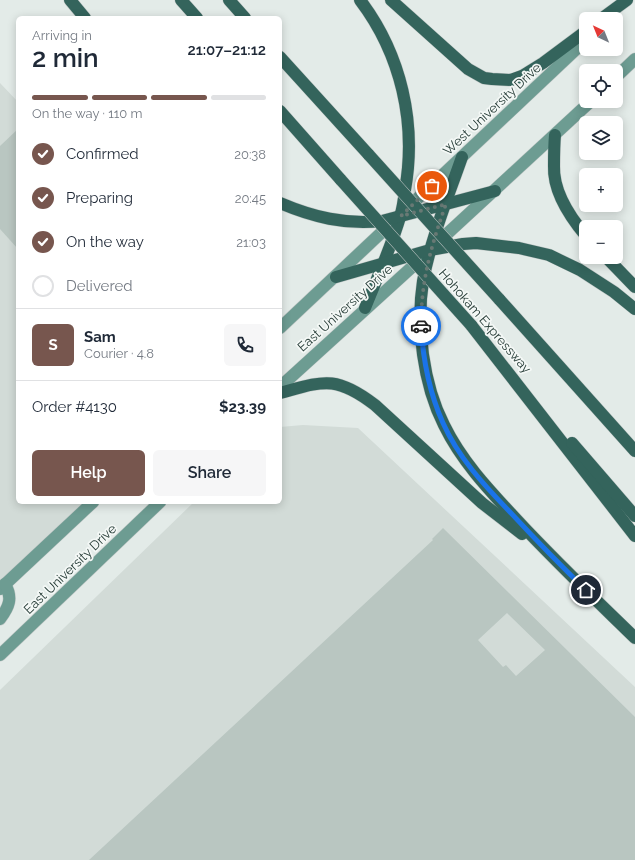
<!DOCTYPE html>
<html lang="en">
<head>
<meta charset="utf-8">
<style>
  body { margin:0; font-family:Raleway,sans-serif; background:#f6f6f7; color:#1f2937; height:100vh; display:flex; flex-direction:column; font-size:15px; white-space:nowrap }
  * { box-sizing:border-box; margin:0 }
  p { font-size:13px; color:#747a83 }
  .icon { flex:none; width:22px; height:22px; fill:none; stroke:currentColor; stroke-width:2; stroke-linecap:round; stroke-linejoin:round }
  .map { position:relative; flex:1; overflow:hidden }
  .drawer { position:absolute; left:16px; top:16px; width:266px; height:488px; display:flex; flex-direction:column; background:#fff; border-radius:6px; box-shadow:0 2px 10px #0003 }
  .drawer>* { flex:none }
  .needle { width:26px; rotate:317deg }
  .tools { position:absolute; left:579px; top:12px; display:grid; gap:8px }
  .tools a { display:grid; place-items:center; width:44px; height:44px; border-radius:6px; background:#fff; box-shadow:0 2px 10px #0003; font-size:20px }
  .pin { position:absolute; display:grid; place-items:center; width:34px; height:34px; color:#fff; margin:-17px; border:2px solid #fff; border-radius:50%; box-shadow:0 1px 4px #0007 }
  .courier { position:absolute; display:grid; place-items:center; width:40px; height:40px; margin:-20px; border:3px solid #1a73e8; border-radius:50%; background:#fff; color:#222; box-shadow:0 1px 5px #0007 }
  .headline em { font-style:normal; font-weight:600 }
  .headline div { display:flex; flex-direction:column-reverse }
  .headline { display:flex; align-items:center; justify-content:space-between; height:68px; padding:0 16px }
  h1 { font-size:26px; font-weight:600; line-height:30px }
  .bar { display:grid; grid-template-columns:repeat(4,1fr); gap:6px 4px; align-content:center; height:48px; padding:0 16px }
  .bar i { height:5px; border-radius:3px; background:#e0e1e3 }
  .bar .active { background:#77564e }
  .bar p { grid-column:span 4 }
  .line { display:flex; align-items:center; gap:10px; padding:0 16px; border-top:1px solid #e0e1e3 }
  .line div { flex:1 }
  .round { display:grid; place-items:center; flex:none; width:42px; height:42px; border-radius:6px; background:#f6f6f7 }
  ol { padding:0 16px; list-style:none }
  li { display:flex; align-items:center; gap:12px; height:44px }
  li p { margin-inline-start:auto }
  li .icon { padding:4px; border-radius:50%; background:#77564e; color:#fff; stroke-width:4 }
  li:last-child { color:#747a83 }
  li i { width:22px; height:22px; border:2px solid #e0e1e3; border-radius:50% }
  .action { display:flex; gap:8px; margin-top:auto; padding:8px 16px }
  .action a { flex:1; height:46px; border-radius:6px; background:#77564e; color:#fff; font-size:16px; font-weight:600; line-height:46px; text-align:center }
  .action a+a { background:#f6f6f7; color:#1f2937 }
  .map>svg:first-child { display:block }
  .built { fill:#d2dbd7 }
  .building { fill:#b9c6c1; fill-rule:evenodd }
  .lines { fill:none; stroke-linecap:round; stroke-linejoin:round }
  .major-casing { stroke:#c2c8c7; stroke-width:13 }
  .highway-casing { stroke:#c2c8c7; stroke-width:13 }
  .major { stroke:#6d9c92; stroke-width:12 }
  .highway { stroke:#34645c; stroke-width:12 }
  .highway-bridge-casing { stroke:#c2c8c7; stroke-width:13; stroke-linecap:butt }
  .highway-bridge { stroke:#34645c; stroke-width:12 }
  .done { stroke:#687974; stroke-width:4; stroke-dasharray:0 7.2 }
  .route { stroke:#1a73e8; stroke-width:5 }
  .labels { text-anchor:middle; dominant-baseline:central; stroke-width:3.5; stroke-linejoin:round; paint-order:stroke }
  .street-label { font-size:13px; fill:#253b36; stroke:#f4f8f6 }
</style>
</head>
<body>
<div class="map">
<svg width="635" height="860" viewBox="0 0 635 860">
  <rect width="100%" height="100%" fill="#e3ebe8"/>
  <!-- built -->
  <g class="built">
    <path d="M0,83L18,102V502H93L0,589Z"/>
    <path d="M303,425L358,428L635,687V860H0V690L194,502H280V427Z"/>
  </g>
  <!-- building -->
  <g class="building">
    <path d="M18,129V249L0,229V146Z"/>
    <path d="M443,528L635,717V860H89L433,540L432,539ZM507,613L545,650L516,676L506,665L503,667L478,640Z"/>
  </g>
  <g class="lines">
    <!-- major casing -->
    <g class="major-casing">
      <g id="major">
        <path d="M616,77L635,59"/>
        <path d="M436,244L591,101"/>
        <path d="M280,328L586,40"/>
        <path d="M280,387L423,257"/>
        <path d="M0,589L93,502"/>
        <path d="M0,619C9,607 13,598 5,584"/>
        <path d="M0,655L160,502"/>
      </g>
    </g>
    <!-- highway casing -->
    <g class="highway-casing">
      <g id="highway">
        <path d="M70,0L85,18"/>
        <path d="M181,0L197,18"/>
        <path d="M229,0L245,18"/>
        <path d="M360,0C401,54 417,123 405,190C404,199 403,208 400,217C391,248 377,278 365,308"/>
        <path d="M391,0L468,69L484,78L492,79L511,80L522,76L543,63L586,31"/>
        <path d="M601,19L627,0"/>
        <path d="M280,57L369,155"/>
        <path d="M280,111L341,180"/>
        <path d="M555,135C554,146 554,156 554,166C553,191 570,217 586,236"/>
        <path d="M462,157C448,197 431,238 423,281C416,326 423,384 444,425C462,462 490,491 517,520C555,561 595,599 635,638"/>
        <path d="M280,203C313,217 345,225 382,221L495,191"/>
        <path d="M606,257L635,287"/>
        <path d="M336,277L430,250L463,244L476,243L519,248L549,255L580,270L614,292L635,309"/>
        <path d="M499,299L635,451"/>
        <path d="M471,325L635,536"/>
        <path d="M280,393C324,381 336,375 375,405L482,503L522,534"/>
        <path d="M572,443L635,516"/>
      </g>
    </g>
    <!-- major -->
    <use href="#major" class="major"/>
    <!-- highway -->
    <use href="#highway" class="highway"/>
    <!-- highway-bridge casing -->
    <g class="highway-bridge-casing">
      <g id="highway-bridge">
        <path d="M369,155L499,299"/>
        <path d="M341,180L471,325"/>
      </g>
    </g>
    <!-- highway-bridge -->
    <use href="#highway-bridge" class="highway-bridge"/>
  </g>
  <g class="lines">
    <!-- done -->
    <path class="done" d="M421,326C421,281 431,246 446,204L401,216L432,186"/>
    <!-- route -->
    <path class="route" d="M421,326C423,360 429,392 443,423C458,457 484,485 509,511C534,538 559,564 586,590"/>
  </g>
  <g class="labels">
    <!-- street labels -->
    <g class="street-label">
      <text transform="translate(492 109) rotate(-43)">West University Drive</text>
      <text transform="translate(345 308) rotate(-42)">East University Drive</text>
      <text transform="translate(485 321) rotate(49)">Hohokam Expressway</text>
      <text transform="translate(70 569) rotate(-44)">East University Drive</text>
    </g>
  </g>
</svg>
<div class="tools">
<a><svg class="needle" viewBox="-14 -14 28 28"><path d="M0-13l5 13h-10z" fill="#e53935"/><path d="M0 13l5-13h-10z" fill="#747a83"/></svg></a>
<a><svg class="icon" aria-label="locate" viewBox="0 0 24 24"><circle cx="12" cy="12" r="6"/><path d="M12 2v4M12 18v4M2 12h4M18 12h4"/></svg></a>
<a><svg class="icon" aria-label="layers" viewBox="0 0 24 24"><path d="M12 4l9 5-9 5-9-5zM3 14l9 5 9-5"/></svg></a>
<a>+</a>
<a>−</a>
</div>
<div class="pin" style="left:432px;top:186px;background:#ea580c"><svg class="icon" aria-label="bag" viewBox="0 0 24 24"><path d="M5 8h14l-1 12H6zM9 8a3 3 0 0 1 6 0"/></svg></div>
<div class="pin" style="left:586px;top:590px;background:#1f2937"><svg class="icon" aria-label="home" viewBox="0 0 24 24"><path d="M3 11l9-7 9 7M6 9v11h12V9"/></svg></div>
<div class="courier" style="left:421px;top:326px"><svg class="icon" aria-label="car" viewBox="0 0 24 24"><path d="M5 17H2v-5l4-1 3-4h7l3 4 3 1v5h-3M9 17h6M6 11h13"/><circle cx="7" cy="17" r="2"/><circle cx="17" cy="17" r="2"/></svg></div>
<section class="drawer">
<div class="headline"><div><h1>2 min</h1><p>Arriving in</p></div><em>21:07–21:12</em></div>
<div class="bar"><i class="active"></i><i class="active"></i><i class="active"></i><i></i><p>On the way · 110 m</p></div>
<ol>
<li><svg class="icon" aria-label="check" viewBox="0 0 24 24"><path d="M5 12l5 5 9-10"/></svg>Confirmed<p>20:38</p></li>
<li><svg class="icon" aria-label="check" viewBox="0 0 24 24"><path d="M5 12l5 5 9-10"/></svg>Preparing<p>20:45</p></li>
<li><svg class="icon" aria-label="check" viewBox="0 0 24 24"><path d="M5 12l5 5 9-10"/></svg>On the way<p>21:03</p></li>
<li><i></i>Delivered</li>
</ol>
<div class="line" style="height:72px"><b class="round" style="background:#77564e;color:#fff">S</b><div><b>Sam</b><p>Courier · 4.8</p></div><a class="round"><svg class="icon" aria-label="phone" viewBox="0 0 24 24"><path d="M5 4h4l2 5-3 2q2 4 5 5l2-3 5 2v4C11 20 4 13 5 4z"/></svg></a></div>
<div class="line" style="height:52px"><div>Order #4130</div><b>$23.39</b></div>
<div class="action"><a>Help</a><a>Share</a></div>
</section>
</div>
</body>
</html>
